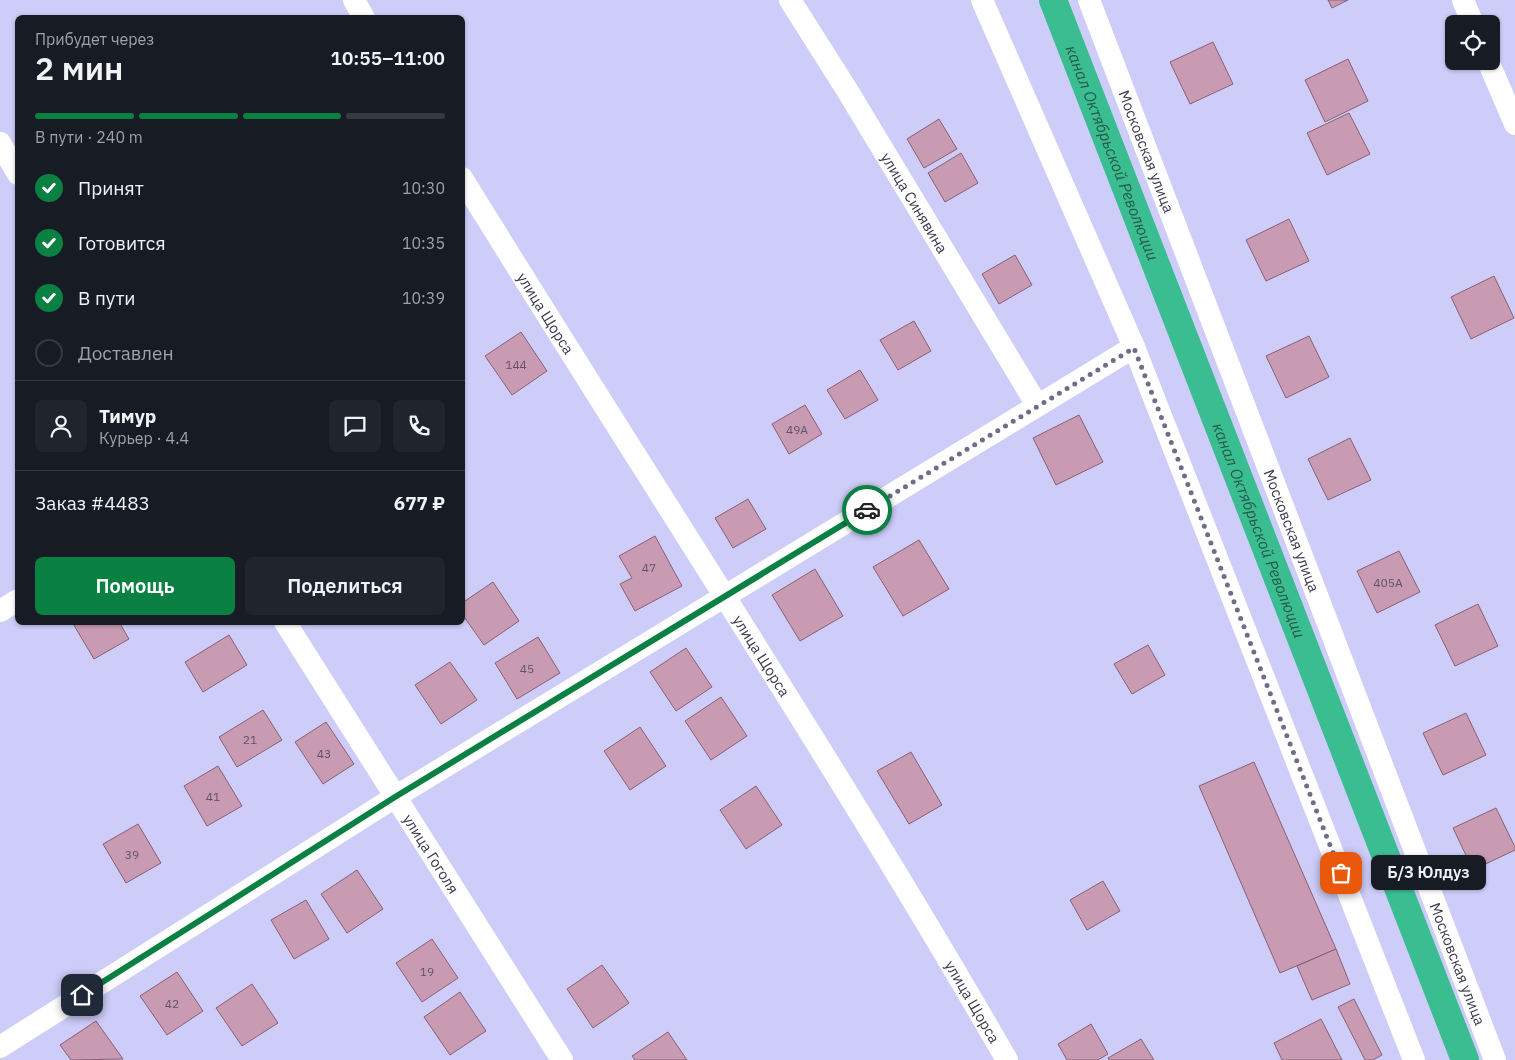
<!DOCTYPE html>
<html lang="ru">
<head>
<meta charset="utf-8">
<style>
  body { margin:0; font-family:"IBM Plex Sans",sans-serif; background:#20242c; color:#f1f3f6; height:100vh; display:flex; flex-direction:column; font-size:19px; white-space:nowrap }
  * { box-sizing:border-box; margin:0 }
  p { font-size:16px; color:#9ea1a6 }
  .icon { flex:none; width:28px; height:28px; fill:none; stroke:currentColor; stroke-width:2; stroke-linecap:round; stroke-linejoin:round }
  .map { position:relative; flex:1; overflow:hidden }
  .panel { position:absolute; left:15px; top:15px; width:450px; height:610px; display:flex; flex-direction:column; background:#171b24; border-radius:8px; box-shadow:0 1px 4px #0004 }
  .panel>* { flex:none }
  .tools { position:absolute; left:1445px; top:15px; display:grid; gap:10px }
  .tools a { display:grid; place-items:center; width:55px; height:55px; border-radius:8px; background:#171b24; box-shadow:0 1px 4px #0004; font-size:25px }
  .pin { position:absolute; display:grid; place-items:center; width:42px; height:42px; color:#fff; margin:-21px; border-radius:10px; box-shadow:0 2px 8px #0006 }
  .courier { position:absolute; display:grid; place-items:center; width:50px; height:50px; margin:-25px; border:4px solid #0b8043; border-radius:50%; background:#fff; color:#222; box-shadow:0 1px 6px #0007 }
  .bubble { position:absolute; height:35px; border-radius:8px; background:#171b24; box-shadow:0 1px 4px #0004; font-size:16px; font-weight:600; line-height:35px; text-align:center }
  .summary em { font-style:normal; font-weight:600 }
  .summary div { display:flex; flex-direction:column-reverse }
  .summary { display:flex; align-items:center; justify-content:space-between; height:85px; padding:0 20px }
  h1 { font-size:32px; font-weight:600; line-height:38px }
  .bar { display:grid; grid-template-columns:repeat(4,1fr); gap:8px 5px; align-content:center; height:60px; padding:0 20px }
  .bar i { height:6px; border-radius:4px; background:#363941 }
  .bar .active { background:#0b8043 }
  .bar p { grid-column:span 4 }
  .line { display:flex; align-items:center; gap:12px; padding:0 20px; border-top:1px solid #363941 }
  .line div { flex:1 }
  .round { display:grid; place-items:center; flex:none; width:52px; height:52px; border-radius:8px; background:#20242c }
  ol { padding:0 20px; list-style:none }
  li { display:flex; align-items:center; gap:15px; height:55px }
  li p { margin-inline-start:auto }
  li .icon { padding:5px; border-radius:50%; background:#0b8043; color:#fff; stroke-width:4 }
  li:last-child { color:#9ea1a6 }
  li i { width:28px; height:28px; border:2px solid #363941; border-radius:50% }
  .button { display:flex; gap:10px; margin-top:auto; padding:10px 20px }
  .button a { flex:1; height:58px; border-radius:8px; background:#0b8043; color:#fff; font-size:20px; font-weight:600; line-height:58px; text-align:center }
  .button a+a { background:#20242c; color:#f1f3f6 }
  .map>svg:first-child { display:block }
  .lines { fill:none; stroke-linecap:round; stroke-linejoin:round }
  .canal { stroke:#3bbd92; stroke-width:28 }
  .building { fill:#c99bb3; stroke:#895f75 }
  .minor { stroke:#fff; stroke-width:22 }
  .done { stroke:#6e6e8a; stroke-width:5; stroke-dasharray:0 9 }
  .route { stroke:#0b8043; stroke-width:6 }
  .labels { text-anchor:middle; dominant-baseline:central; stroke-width:4.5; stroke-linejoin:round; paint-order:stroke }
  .number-label { font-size:12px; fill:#5e5366 }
  .street-label { font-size:15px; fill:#3b3b4d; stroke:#dddcf8 }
  .water-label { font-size:16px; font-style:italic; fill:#275a47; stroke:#dddcf8 }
</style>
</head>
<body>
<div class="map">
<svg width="1515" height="1060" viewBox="0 0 1515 1060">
  <rect width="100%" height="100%" fill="#cecdfa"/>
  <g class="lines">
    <!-- canal -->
    <path class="canal" id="s1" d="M1053,0L1465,1060"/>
  </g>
  <!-- building -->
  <g class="building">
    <path d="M1328,0H1348L1332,8Z"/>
    <path d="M1213,42L1233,84L1190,104L1170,62Z"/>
    <path d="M1348,59L1368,101L1325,122L1305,80Z"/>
    <path d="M1349,113L1370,154L1327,175L1307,133Z"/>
    <path d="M939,119L957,149L924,168L907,139Z"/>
    <path d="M961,153L978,183L945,202L928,173Z"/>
    <path d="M1289,219L1309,261L1266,281L1246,240Z"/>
    <path d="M1015,255L1032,285L999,304L982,274Z"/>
    <path d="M1494,276L1514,318L1471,339L1451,297Z"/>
    <path d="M914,321L931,351L898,370L880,340Z"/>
    <path d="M521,332L547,371L512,395L485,356Z"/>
    <path d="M1309,336L1329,377L1286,398L1266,356Z"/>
    <path d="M860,370L878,400L845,419L827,390Z"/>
    <path d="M805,405L822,434L789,454L772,424Z"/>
    <path d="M1079,415L1103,462L1056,485L1033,438Z"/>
    <path d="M1350,438L1371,480L1328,500L1308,459Z"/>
    <path d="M748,499L766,529L733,548L715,518Z"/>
    <path d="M655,536L682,586L635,611L620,584L632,578L619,556Z"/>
    <path d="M919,540L949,589L903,616L873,567Z"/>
    <path d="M1399,551L1420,592L1377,613L1357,571Z"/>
    <path d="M815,569L843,616L800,641L772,595Z"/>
    <path d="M493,582L519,621L484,645L462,614V603Z"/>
    <path d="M1478,604L1498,646L1455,666L1435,625Z"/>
    <path d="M72,622H119L129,639L94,659Z"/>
    <path d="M229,635L247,665L203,692L185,662Z"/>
    <path d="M538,637L560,673L517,699L495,663Z"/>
    <path d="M1148,645L1165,675L1132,694L1114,664Z"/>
    <path d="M686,648L712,687L676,711L650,672Z"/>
    <path d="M450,662L477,700L441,724L415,685Z"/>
    <path d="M721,697L747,736L711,760L685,721Z"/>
    <path d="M263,710L282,740L237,767L219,737Z"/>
    <path d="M1466,713L1486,755L1443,775L1423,733Z"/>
    <path d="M326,722L354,764L323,784L295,742Z"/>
    <path d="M640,727L666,766L630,790L604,751Z"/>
    <path d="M911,752L942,805L909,824L877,771Z"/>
    <path d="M1254,762L1336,949L1280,973L1199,786Z"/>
    <path d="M218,766L242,806L207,826L184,786Z"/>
    <path d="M756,786L782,825L746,849L720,810Z"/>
    <path d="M1496,808L1515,847V850L1473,870L1453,828Z"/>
    <path d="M138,824L161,863L126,883L103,844Z"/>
    <path d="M357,870L383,909L347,933L321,894Z"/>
    <path d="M1103,881L1120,911L1087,930L1070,900Z"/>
    <path d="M306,900L329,939L294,959L271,920Z"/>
    <path d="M432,939L458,978L422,1002L396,963Z"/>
    <path d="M1336,949L1350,984L1312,1000L1297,966Z"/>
    <path d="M602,965L629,1003L593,1028L567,989Z"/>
    <path d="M177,972L203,1011L167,1035L140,996Z"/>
    <path d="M252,984L278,1023L242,1046L216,1008Z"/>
    <path d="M460,992L486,1031L450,1055L424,1017Z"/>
    <path d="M1354,999L1382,1055L1373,1060H1365L1338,1007Z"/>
    <path d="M1321,1019L1342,1060H1282L1274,1043Z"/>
    <path d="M96,1021L123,1059L71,1060L60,1045Z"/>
    <path d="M1091,1024L1108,1054L1098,1060H1067L1058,1044Z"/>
    <path d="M668,1032L687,1060H635L632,1056Z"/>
    <path d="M1141,1039L1154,1060H1109L1108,1058Z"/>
  </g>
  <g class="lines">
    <!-- minor -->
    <g class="minor">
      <path d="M354,0L364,18"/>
      <path id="s2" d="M790,0L847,90L1037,405"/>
      <path d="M982,0L1134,347L1414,1060"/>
      <path id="s3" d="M1089,0L1495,1060"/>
      <path d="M1463,0L1473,24"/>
      <path d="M1488,61L1515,124"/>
      <path d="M0,143L18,174"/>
      <path id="s4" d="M462,178C643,472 834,760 1007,1060"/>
      <path d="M0,611L18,600"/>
      <path id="s5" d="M285,622L562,1060"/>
      <path d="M0,1047L395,797L1134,347"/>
    </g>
  </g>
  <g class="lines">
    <!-- done -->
    <path class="done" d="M867,510L1134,348L1341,873"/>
    <!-- route -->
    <path class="route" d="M82,995L395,797L867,510"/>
  </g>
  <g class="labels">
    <!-- number labels -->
    <g class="number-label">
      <text x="516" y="364">144</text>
      <text x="797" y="429">49А</text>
      <text x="649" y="567">47</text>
      <text x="1388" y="582">405А</text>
      <text x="527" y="668">45</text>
      <text x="250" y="739">21</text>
      <text x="324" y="753">43</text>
      <text x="213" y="796">41</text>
      <text x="132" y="854">39</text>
      <text x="427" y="971">19</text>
      <text x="172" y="1003">42</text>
    </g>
    <!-- street labels -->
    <g class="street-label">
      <text stroke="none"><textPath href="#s3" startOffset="162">Московская улица</textPath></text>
      <text stroke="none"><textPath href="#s2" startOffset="238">улица Синявина</textPath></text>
      <text stroke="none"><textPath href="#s4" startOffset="159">улица Щорса</textPath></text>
      <text stroke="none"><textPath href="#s3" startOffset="568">Московская улица</textPath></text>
      <text stroke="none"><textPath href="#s4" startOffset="564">улица Щорса</textPath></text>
      <text stroke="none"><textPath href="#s5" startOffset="274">улица Гоголя</textPath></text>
      <text stroke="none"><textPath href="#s3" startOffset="1032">Московская улица</textPath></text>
      <text stroke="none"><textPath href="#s4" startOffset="969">улица Щорса</textPath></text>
    </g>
    <!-- water labels -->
    <g class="water-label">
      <text stroke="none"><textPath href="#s1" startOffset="164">канал Октябрьской Революции</textPath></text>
      <text stroke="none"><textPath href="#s1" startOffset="569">канал Октябрьской Революции</textPath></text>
    </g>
  </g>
</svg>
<div class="tools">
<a><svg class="icon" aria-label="locate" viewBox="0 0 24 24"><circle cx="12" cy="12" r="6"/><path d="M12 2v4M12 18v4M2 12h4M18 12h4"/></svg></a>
</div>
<div class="pin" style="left:1341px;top:873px;background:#ea580c"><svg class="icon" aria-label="bag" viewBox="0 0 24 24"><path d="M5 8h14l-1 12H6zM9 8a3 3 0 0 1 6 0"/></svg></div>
<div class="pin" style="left:82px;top:995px;background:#1f2937"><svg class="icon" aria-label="home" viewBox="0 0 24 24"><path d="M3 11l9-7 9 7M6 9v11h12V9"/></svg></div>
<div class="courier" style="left:867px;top:510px"><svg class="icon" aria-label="car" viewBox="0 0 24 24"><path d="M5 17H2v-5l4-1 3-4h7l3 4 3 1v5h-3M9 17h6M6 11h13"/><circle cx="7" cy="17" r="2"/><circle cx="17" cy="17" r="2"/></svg></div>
<div class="bubble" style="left:1371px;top:855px;width:115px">Б/З Юлдуз</div>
<section class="panel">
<div class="summary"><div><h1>2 мин</h1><p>Прибудет через</p></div><em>10:55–11:00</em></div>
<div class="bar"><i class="active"></i><i class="active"></i><i class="active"></i><i></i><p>В пути · 240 m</p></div>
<ol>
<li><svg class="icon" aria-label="check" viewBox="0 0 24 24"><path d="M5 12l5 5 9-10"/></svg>Принят<p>10:30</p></li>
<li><svg class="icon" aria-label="check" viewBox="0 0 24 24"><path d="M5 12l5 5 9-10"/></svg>Готовится<p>10:35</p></li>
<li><svg class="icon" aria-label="check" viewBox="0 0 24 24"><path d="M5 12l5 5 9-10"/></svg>В пути<p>10:39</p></li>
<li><i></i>Доставлен</li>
</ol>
<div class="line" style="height:90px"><a class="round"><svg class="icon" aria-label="person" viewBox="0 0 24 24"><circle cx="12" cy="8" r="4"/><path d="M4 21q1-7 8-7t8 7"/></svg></a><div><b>Тимур</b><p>Курьер · 4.4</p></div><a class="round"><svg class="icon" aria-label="chat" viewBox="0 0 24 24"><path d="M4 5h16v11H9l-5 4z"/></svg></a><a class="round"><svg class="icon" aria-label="phone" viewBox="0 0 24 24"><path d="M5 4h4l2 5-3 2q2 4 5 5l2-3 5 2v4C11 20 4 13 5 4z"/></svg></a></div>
<div class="line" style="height:65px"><div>Заказ #4483</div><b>677 ₽</b></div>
<div class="button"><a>Помощь</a><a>Поделиться</a></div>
</section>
</div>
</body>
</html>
